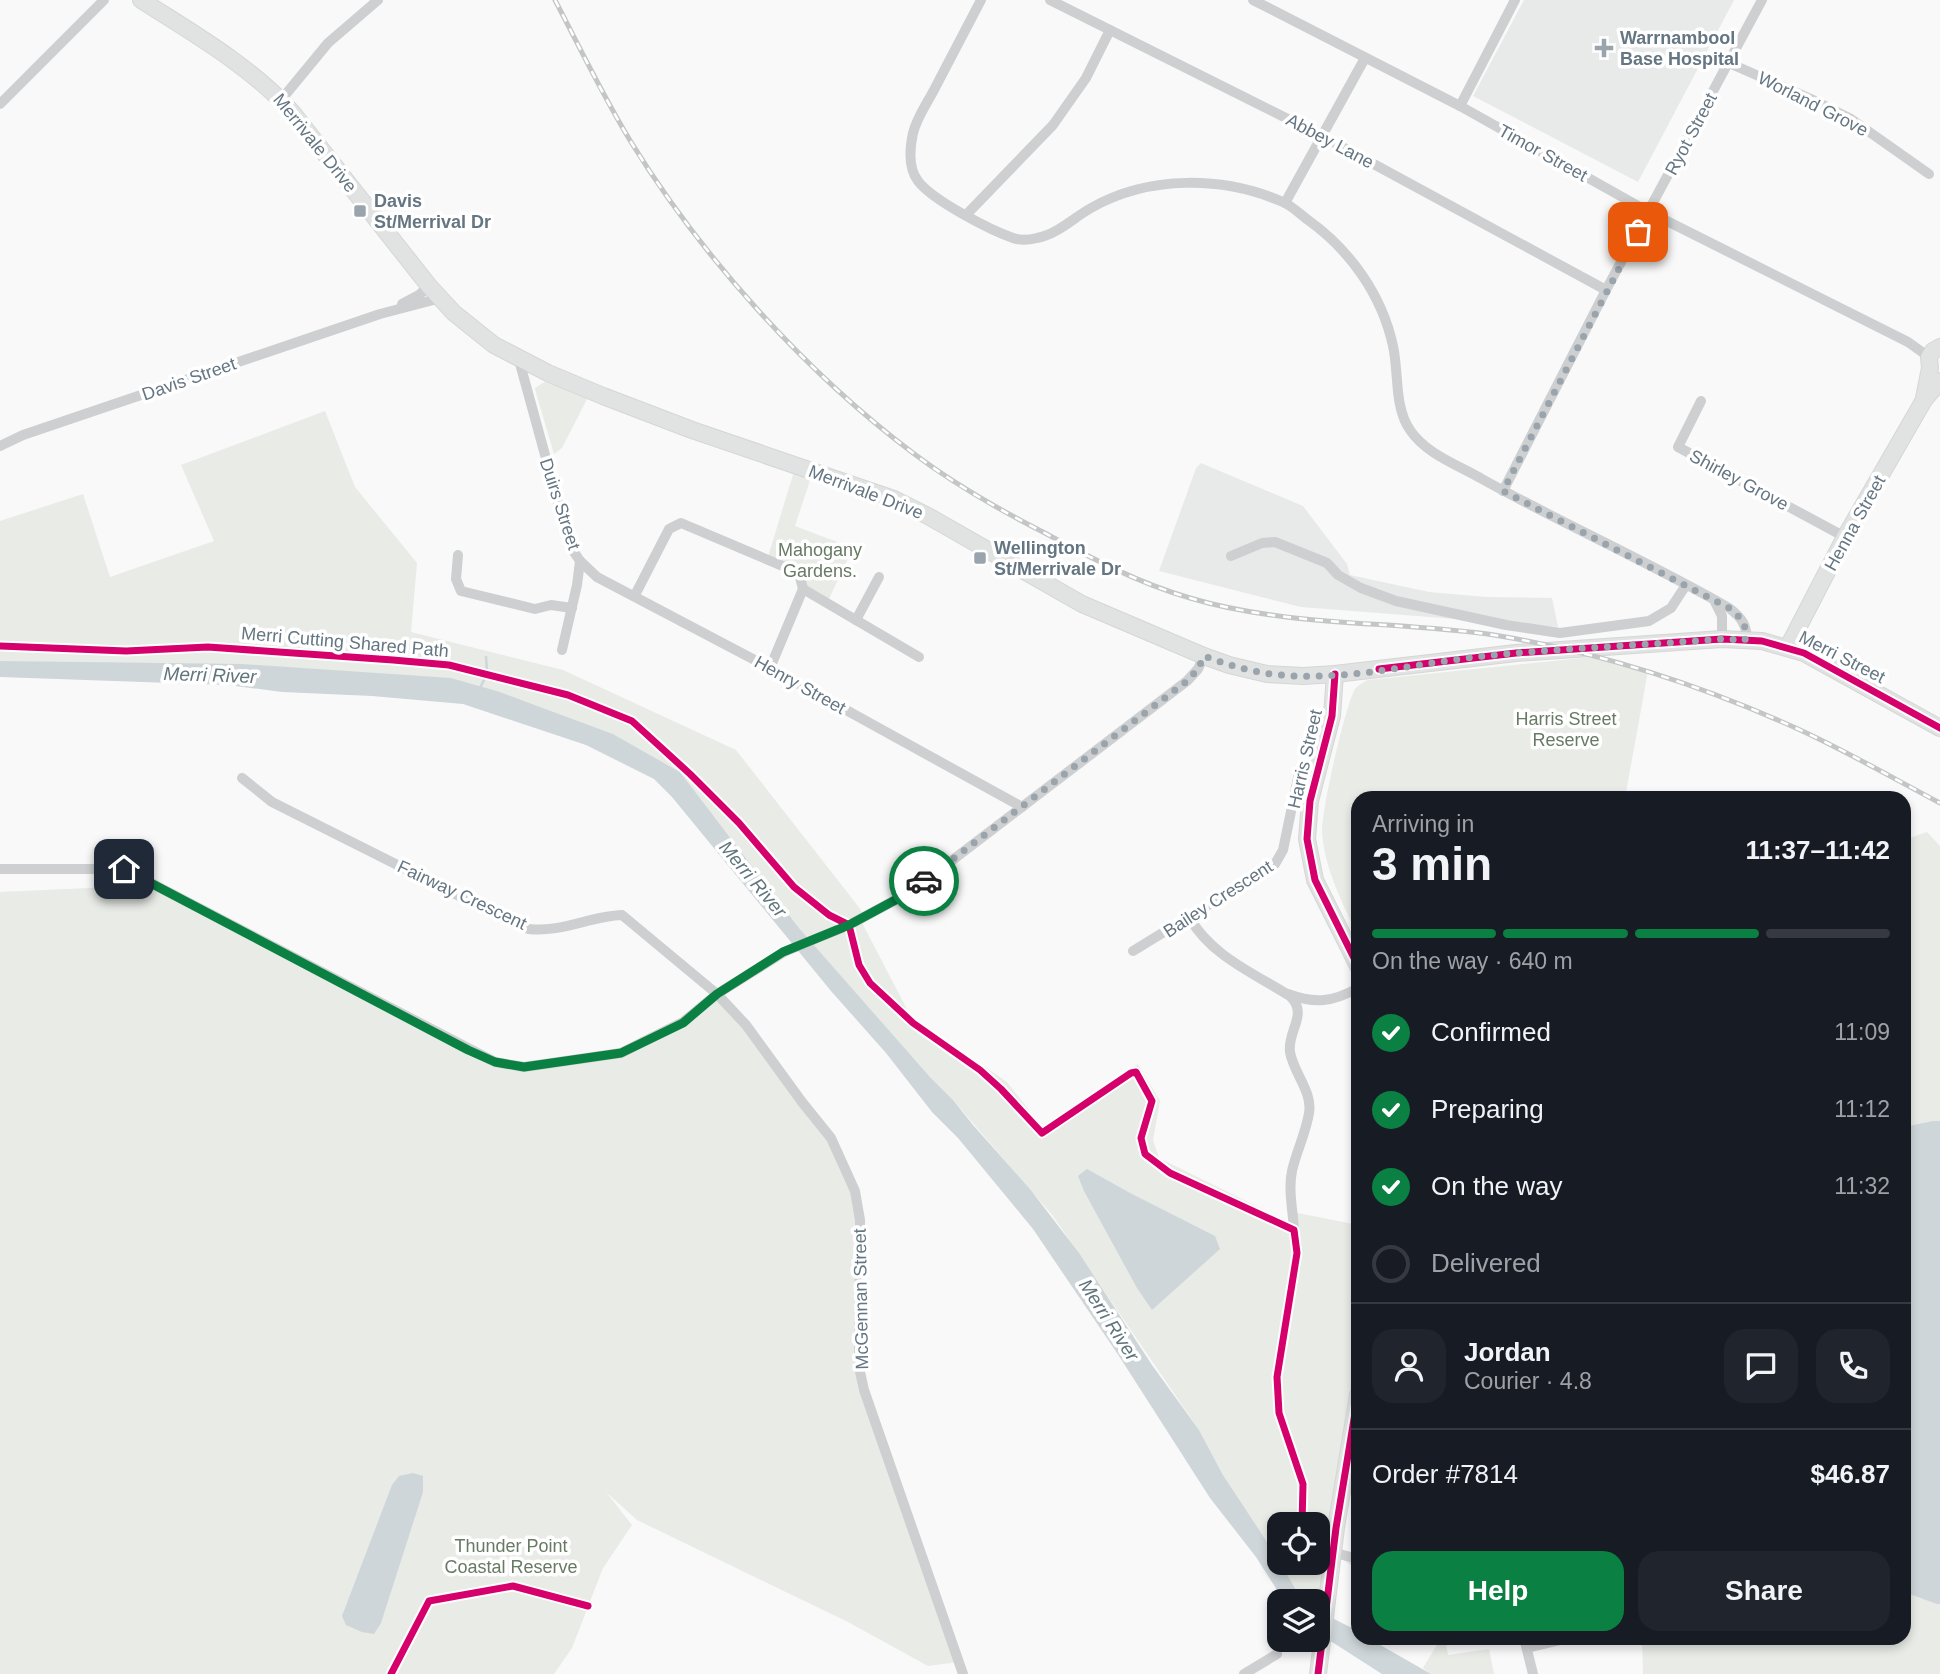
<!DOCTYPE html>
<html lang="en">
<head>
<meta charset="utf-8">
<style>
  body { margin:0; font-family:Helvetica,sans-serif; background:#20242c; color:#f1f3f6; height:100vh; display:flex; flex-direction:column; font-size:26px; white-space:nowrap }
  * { box-sizing:border-box; margin:0 }
  p { font-size:23px; color:#9ea1a6 }
  .icon { flex:none; width:38px; height:38px; fill:none; stroke:currentColor; stroke-width:2; stroke-linecap:round; stroke-linejoin:round }
  .map { position:relative; flex:1; overflow:hidden }
  .panel { position:absolute; left:1351px; top:791px; width:560px; height:854px; display:flex; flex-direction:column; background:#171b24; border-radius:21px; box-shadow:0 4px 10px #0003 }
  .panel>* { flex:none }
  .fabs { position:absolute; left:1267px; top:1512px; display:grid; gap:14px }
  .fabs a { display:grid; place-items:center; width:63px; height:63px; border-radius:14px; background:#171b24; box-shadow:0 4px 10px #0003; font-size:35px }
  .pin { position:absolute; display:grid; place-items:center; width:60px; height:60px; color:#fff; margin:-30px; border-radius:14px; box-shadow:0 4px 10px #0006 }
  .courier { position:absolute; display:grid; place-items:center; width:70px; height:70px; margin:-35px; border:5px solid #0b8043; border-radius:50%; background:#fff; color:#222; box-shadow:0 2px 9px #0007 }
  .headline em { font-style:normal; font-weight:700 }
  .headline div { display:flex; flex-direction:column-reverse }
  .headline { display:flex; align-items:center; justify-content:space-between; height:119px; padding:0 21px }
  h1 { font-size:46px; font-weight:700; line-height:52px }
  .bar { display:grid; grid-template-columns:repeat(4,1fr); gap:10px 7px; align-content:center; height:84px; padding:0 21px }
  .bar i { height:9px; border-radius:5px; background:#363941 }
  .bar .active { background:#0b8043 }
  .bar p { grid-column:span 4 }
  .line { display:flex; align-items:center; gap:18px; padding:0 21px; border-top:2px solid #363941 }
  .line div { flex:1 }
  .round { display:grid; place-items:center; flex:none; width:74px; height:74px; border-radius:21px; background:#20242c }
  ol { padding:0 21px; list-style:none }
  li { display:flex; align-items:center; gap:21px; height:77px }
  li p { margin-inline-start:auto }
  li .icon { padding:7px; border-radius:50%; background:#0b8043; color:#fff; stroke-width:4 }
  li:last-child { color:#9ea1a6 }
  li i { width:38px; height:38px; border:4px solid #363941; border-radius:50% }
  .button { display:flex; gap:14px; margin-top:auto; padding:14px 21px }
  .button a { flex:1; height:80px; border-radius:21px; background:#0b8043; color:#fff; font-size:28px; font-weight:700; line-height:80px; text-align:center }
  .button a+a { background:#20242c; color:#f1f3f6 }
  .map>svg:first-child { display:block }
  .built { fill:#e8e9e9 }
  .green { fill:#e8ebe6 }
  .water { fill:#ced6d9 }
  .lines { fill:none; stroke-linecap:round; stroke-linejoin:round }
  .stream { stroke:#ced6d9; stroke-width:2.5 }
  .secondary-casing { stroke:#d5d6d7; stroke-width:18 }
  .street { stroke:#cecfd0; stroke-width:10 }
  .secondary { stroke:#e1e2e2; stroke-width:16 }
  .rail-casing { stroke:#c3c5c6; stroke-width:5 }
  .rail { stroke:#fff; stroke-width:2.5; stroke-dasharray:8; stroke-linecap:butt }
  .cycleway-casing { stroke:#fff; stroke-width:11 }
  .cycleway { stroke:#d6006c; stroke-width:7 }
  .done { stroke:#99a4ac; stroke-width:7; stroke-dasharray:0 12.6 }
  .route { stroke:#0b8043; stroke-width:9 }
  .poi-dot { fill:#99a4ac; stroke:#fff; stroke-width:2.5 }
  .labels { text-anchor:middle; dominant-baseline:central; stroke-width:7; stroke-linejoin:round; paint-order:stroke }
  .poi-label { font-size:18px; font-weight:bold; fill:#657683; stroke:#fff; text-anchor:start }
  .street-label { font-size:18px; fill:#657683; stroke:#fff }
  .park-label { font-size:18px; fill:#687a64; stroke:#fff }
  .water-label { font-size:19px; font-style:italic; fill:#60757c; stroke:#fff }
</style>
</head>
<body>
<div class="map">
<svg width="1940" height="1674" viewBox="0 0 1940 1674">
  <rect width="100%" height="100%" fill="#f9f9f9"/>
  <!-- built -->
  <g class="built">
    <path d="M1524,0H1734L1638,182L1473,96Z"/>
    <path d="M1201,463L1303,506L1347,564L1350,575L1429,592L1486,597L1552,598L1558,627L1301,607L1159,571L1196,468Z"/>
  </g>
  <!-- green -->
  <g class="green">
    <path d="M546,381L588,397L562,448L554,454L536,393L535,388Z"/>
    <path d="M325,411L355,487L417,563L411,632L563,670L736,750L858,906L865,916L860,919L910,1015L1007,1082L1042,1127L1138,1064L1160,1101L1153,1140L1159,1158L1289,1222L1293,1212L1358,1225V1381L1324,1549L1358,1559V1570L1333,1553L1326,1615L1318,1611V1601H1302L1298,1598L1281,1563H1318V1524H1279V1560L1223,1475L1199,1430L1053,1216L953,1100L930,1077L799,928L680,772L613,734L497,691L451,678L0,661V521L83,494L110,577L214,541L181,465Z"/>
    <path d="M796,465L813,471L795,526L853,548L827,603L803,589L799,573L767,560Z"/>
    <path d="M1591,657L1648,671L1625,798H1358V935C1342,903 1325,869 1322,833C1321,812 1345,706 1355,689C1358,685 1364,682 1368,680Z"/>
    <path d="M1927,832L1940,846V1674H1643L1642,1638H1904V840Z"/>
    <path d="M155,885L468,1050L524,1067L621,1053L683,1022L717,994L831,1138L855,1191L859,1367L959,1662L928,1666L848,1622L637,1520L606,1492L632,1525L603,1568L572,1648L554,1674H0V892Z"/>
    <path d="M1441,1638H1445L1448,1655L1489,1649L1494,1674H1431L1423,1668Z"/>
  </g>
  <!-- water -->
  <g class="water">
    <path d="M0,661L242,664L451,678L497,691L613,734L680,772L799,928L930,1077L953,1100L973,1125L1030,1189L1079,1253L1152,1365L1199,1430L1223,1475L1279,1560L1302,1601H1284L1256,1557L1210,1498L1119,1356L1033,1229L958,1138L932,1112L886,1053L831,991L672,797L654,779L586,745L463,704L372,696L282,692L228,685L0,677Z"/>
    <path d="M1933,1121H1940V1604H1937L1904,1592V1127Z"/>
    <path d="M1087,1169L1130,1193L1215,1236L1220,1249L1152,1310L1137,1288L1084,1191L1078,1176Z"/>
    <path d="M413,1473L423,1476V1492L381,1623L374,1634L362,1632L346,1625L342,1616L392,1485L399,1476Z"/>
    <path d="M1318,1611L1358,1631V1638H1368L1431,1674H1382L1318,1633Z"/>
  </g>
  <g class="lines">
    <!-- stream -->
    <g class="stream">
      <path d="M486,657L487,671"/>
      <path d="M479,690L484,680"/>
    </g>
    <!-- secondary casing -->
    <g class="secondary-casing">
      <g id="secondary">
        <path d="M141,0C194,34 249,65 292,112L429,286L454,313L494,345L548,373L603,396L692,430L894,499L928,516L1082,604L1204,656L1229,665L1267,674L1303,676L1335,674L1516,653L1722,639L1762,641L1804,653L1940,728"/>
        <path d="M1924,398L1930,368L1929,357L1933,351L1940,347"/>
        <path d="M1788,647L1845,537L1924,400L1940,381"/>
        <path d="M1335,674L1332,716L1310,801L1307,839L1315,880L1358,966"/>
        <path d="M1318,1674L1336,1528L1358,1395"/>
      </g>
    </g>
    <!-- street -->
    <g class="street">
      <path d="M981,0C966,29 950,59 935,88C928,102 917,117 913,133C910,147 908,168 918,181C932,200 990,230 1013,238C1021,241 1029,240 1037,238C1058,234 1073,218 1091,208C1149,175 1223,176 1283,202C1292,206 1300,214 1308,220C1350,250 1382,295 1393,346C1399,373 1394,407 1410,430C1426,454 1458,465 1482,479C1563,524 1649,562 1729,608C1741,617 1748,626 1746,640"/>
      <path d="M1050,0L1322,136L1606,290"/>
      <path d="M1253,0L1460,106L1649,212L1908,342L1929,357"/>
      <path d="M1729,63L1811,99L1851,119L1929,174"/>
      <path d="M281,100L328,43L378,0"/>
      <path d="M0,104L104,0"/>
      <path d="M1460,106L1515,0"/>
      <path d="M1285,203L1365,58"/>
      <path d="M966,215L1053,125L1086,78L1110,30"/>
      <path d="M402,304L419,295L429,286"/>
      <path d="M519,360L570,546L580,561L577,585L562,650"/>
      <path d="M1701,401L1678,447L1845,537"/>
      <path d="M0,446L23,435L380,314L441,298"/>
      <path d="M1503,491L1606,290L1762,0"/>
      <path d="M458,555L456,579L461,591L535,609L551,605L572,608"/>
      <path d="M1231,556L1262,543L1275,542L1327,563L1338,575L1361,588L1396,601L1506,625L1560,633L1649,621L1671,608L1686,585"/>
      <path d="M580,561L597,577L770,668L1022,807"/>
      <path d="M803,589L919,657"/>
      <path d="M635,595L669,529L681,523L799,573L803,589L770,668"/>
      <path d="M1715,602L1722,616V639"/>
      <path d="M856,620L879,577"/>
      <path d="M242,778L272,802L509,921C515,924 522,928 529,929C560,933 591,916 622,915L717,994L746,1025L802,1102L831,1138L855,1191L860,1220L859,1367L864,1390L963,1674"/>
      <path d="M0,869H124L495,1062L524,1067L621,1053L683,1022L717,994L784,952L849,925L912,891L1187,681L1198,669L1204,656"/>
      <path d="M1190,918C1210,955 1255,974 1290,996C1309,1014 1287,1031 1290,1052C1293,1072 1313,1092 1309,1113C1306,1133 1296,1152 1292,1171C1288,1191 1293,1210 1294,1230"/>
      <path d="M1133,951L1275,864L1283,850L1299,773L1306,767L1317,769"/>
      <path d="M1288,994C1315,1004 1333,1002 1358,988"/>
      <path d="M1332,1552L1358,1559"/>
      <path d="M1524,1638L1533,1674"/>
      <path d="M1527,1648L1569,1638"/>
      <path d="M1244,1674L1277,1654"/>
    </g>
    <!-- secondary -->
    <use href="#secondary" class="secondary"/>
    <!-- rail casing -->
    <g class="rail-casing">
      <path id="rail" d="M555,0C580,48 603,96 631,142C702,257 805,372 913,453C954,484 998,509 1043,532C1091,558 1138,583 1190,598C1291,628 1397,620 1500,636C1602,653 1703,686 1798,729C1846,751 1893,778 1940,803"/>
    </g>
    <!-- rail -->
    <use href="#rail" class="rail"/>
    <!-- cycleway casing -->
    <g class="cycleway-casing">
      <g id="cycleway">
        <path d="M0,646L126,651L208,647L393,660L449,665L568,695L632,721L690,774L739,823L794,887L829,915L849,925L859,965L870,983L913,1023L980,1070L1001,1089L1042,1133L1131,1073L1136,1072L1152,1101L1141,1138L1145,1154L1170,1173L1294,1230L1297,1253L1277,1377L1279,1413L1303,1484L1302,1524"/>
        <path d="M1379,669L1516,653L1722,639L1762,641L1804,653L1940,728"/>
        <path d="M1335,674L1332,716L1310,801L1307,839L1315,880L1358,966"/>
        <path d="M391,1674L429,1601L513,1586L588,1606"/>
        <path d="M1318,1674L1336,1528L1358,1395"/>
      </g>
    </g>
    <!-- cycleway -->
    <use href="#cycleway" class="cycleway"/>
  </g>
  <g class="lines">
    <!-- done -->
    <path class="done" d="M924,881L1187,681L1198,669L1204,656C1226,664 1248,671 1271,674C1345,683 1420,662 1493,655C1569,648 1646,645 1722,639L1745,640C1748,626 1741,617 1729,608L1503,491L1638,232"/>
    <!-- route -->
    <path class="route" d="M124,869L468,1050L495,1062L524,1067L621,1053L683,1023L717,994L783,952L849,925L912,891L924,881"/>
  </g>
  <!-- markers -->
  <g class="poi-dot">
    <path d="M1600.5 37.5h7v7h7v7h-7v7h-7v-7h-7v-7h7z"/>
    <rect x="353" y="204" width="14" height="14" rx="3.5"/>
    <rect x="973" y="551" width="14" height="14" rx="3.5"/>
  </g>
  <g class="labels">
    <!-- poi labels -->
    <g class="poi-label">
      <text x="1620" y="38">Warrnambool<tspan x="1620" dy="21">Base Hospital</tspan></text>
      <text x="374" y="201">Davis<tspan x="374" dy="21">St/Merrival Dr</tspan></text>
      <text x="994" y="548">Wellington<tspan x="994" dy="21">St/Merrivale Dr</tspan></text>
    </g>
    <!-- street labels -->
    <g class="street-label">
      <text transform="translate(1813 104) rotate(27)">Worland Grove</text>
      <text transform="translate(1691 134) rotate(-62)">Ryot Street</text>
      <text transform="translate(1330 141) rotate(28)">Abbey Lane</text>
      <text transform="translate(315 143) rotate(51)">Merrivale Drive</text>
      <text transform="translate(1543 153) rotate(29)">Timor Street</text>
      <text transform="translate(189 379) rotate(-19)">Davis Street</text>
      <text transform="translate(1739 480) rotate(28)">Shirley Grove</text>
      <text transform="translate(866 492) rotate(21)">Merrivale Drive</text>
      <text transform="translate(560 504) rotate(72)">Duirs Street</text>
      <text transform="translate(1855 523) rotate(-61)">Henna Street</text>
      <text transform="translate(345 642) rotate(5)">Merri Cutting Shared Path</text>
      <text transform="translate(1842 657) rotate(27)">Merri Street</text>
      <text transform="translate(800 685) rotate(29)">Henry Street</text>
      <text transform="translate(1305 759) rotate(-77)">Harris Street</text>
      <text transform="translate(462 895) rotate(25)">Fairway Crescent</text>
      <text transform="translate(1218 899) rotate(-33)">Bailey Crescent</text>
      <text transform="translate(861 1299) rotate(-91)">McGennan Street</text>
    </g>
    <!-- park labels -->
    <g class="park-label">
      <text x="820" y="550">Mahogany<tspan x="820" dy="21">Gardens.</tspan></text>
      <text x="1566" y="719">Harris Street<tspan x="1566" dy="21">Reserve</tspan></text>
      <text x="511" y="1546">Thunder Point<tspan x="511" dy="21">Coastal Reserve</tspan></text>
    </g>
    <!-- water labels -->
    <g class="water-label">
      <text transform="translate(210 675) rotate(2)">Merri River</text>
      <text transform="translate(753 879) rotate(50)">Merri River</text>
      <text transform="translate(1109 1320) rotate(57)">Merri River</text>
    </g>
  </g>
</svg>
<div class="fabs">
<a><svg class="icon" aria-label="locate" viewBox="0 0 24 24"><circle cx="12" cy="12" r="6"/><path d="M12 2v4M12 18v4M2 12h4M18 12h4"/></svg></a>
<a><svg class="icon" aria-label="layers" viewBox="0 0 24 24"><path d="M12 4l9 5-9 5-9-5zM3 14l9 5 9-5"/></svg></a>
</div>
<div class="pin" style="left:1638px;top:232px;background:#ea580c"><svg class="icon" aria-label="bag" viewBox="0 0 24 24"><path d="M5 8h14l-1 12H6zM9 8a3 3 0 0 1 6 0"/></svg></div>
<div class="pin" style="left:124px;top:869px;background:#1f2937"><svg class="icon" aria-label="home" viewBox="0 0 24 24"><path d="M3 11l9-7 9 7M6 9v11h12V9"/></svg></div>
<div class="courier" style="left:924px;top:881px"><svg class="icon" aria-label="car" viewBox="0 0 24 24"><path d="M5 17H2v-5l4-1 3-4h7l3 4 3 1v5h-3M9 17h6M6 11h13"/><circle cx="7" cy="17" r="2"/><circle cx="17" cy="17" r="2"/></svg></div>
<section class="panel">
<div class="headline"><div><h1>3 min</h1><p>Arriving in</p></div><em>11:37–11:42</em></div>
<div class="bar"><i class="active"></i><i class="active"></i><i class="active"></i><i></i><p>On the way · 640 m</p></div>
<ol>
<li><svg class="icon" aria-label="check" viewBox="0 0 24 24"><path d="M5 12l5 5 9-10"/></svg>Confirmed<p>11:09</p></li>
<li><svg class="icon" aria-label="check" viewBox="0 0 24 24"><path d="M5 12l5 5 9-10"/></svg>Preparing<p>11:12</p></li>
<li><svg class="icon" aria-label="check" viewBox="0 0 24 24"><path d="M5 12l5 5 9-10"/></svg>On the way<p>11:32</p></li>
<li><i></i>Delivered</li>
</ol>
<div class="line" style="height:126px"><a class="round"><svg class="icon" aria-label="person" viewBox="0 0 24 24"><circle cx="12" cy="8" r="4"/><path d="M4 21q1-7 8-7t8 7"/></svg></a><div><b>Jordan</b><p>Courier · 4.8</p></div><a class="round"><svg class="icon" aria-label="chat" viewBox="0 0 24 24"><path d="M4 5h16v11H9l-5 4z"/></svg></a><a class="round"><svg class="icon" aria-label="phone" viewBox="0 0 24 24"><path d="M5 4h4l2 5-3 2q2 4 5 5l2-3 5 2v4C11 20 4 13 5 4z"/></svg></a></div>
<div class="line" style="height:91px"><div>Order #7814</div><b>$46.87</b></div>
<div class="button"><a>Help</a><a>Share</a></div>
</section>
</div>
</body>
</html>
